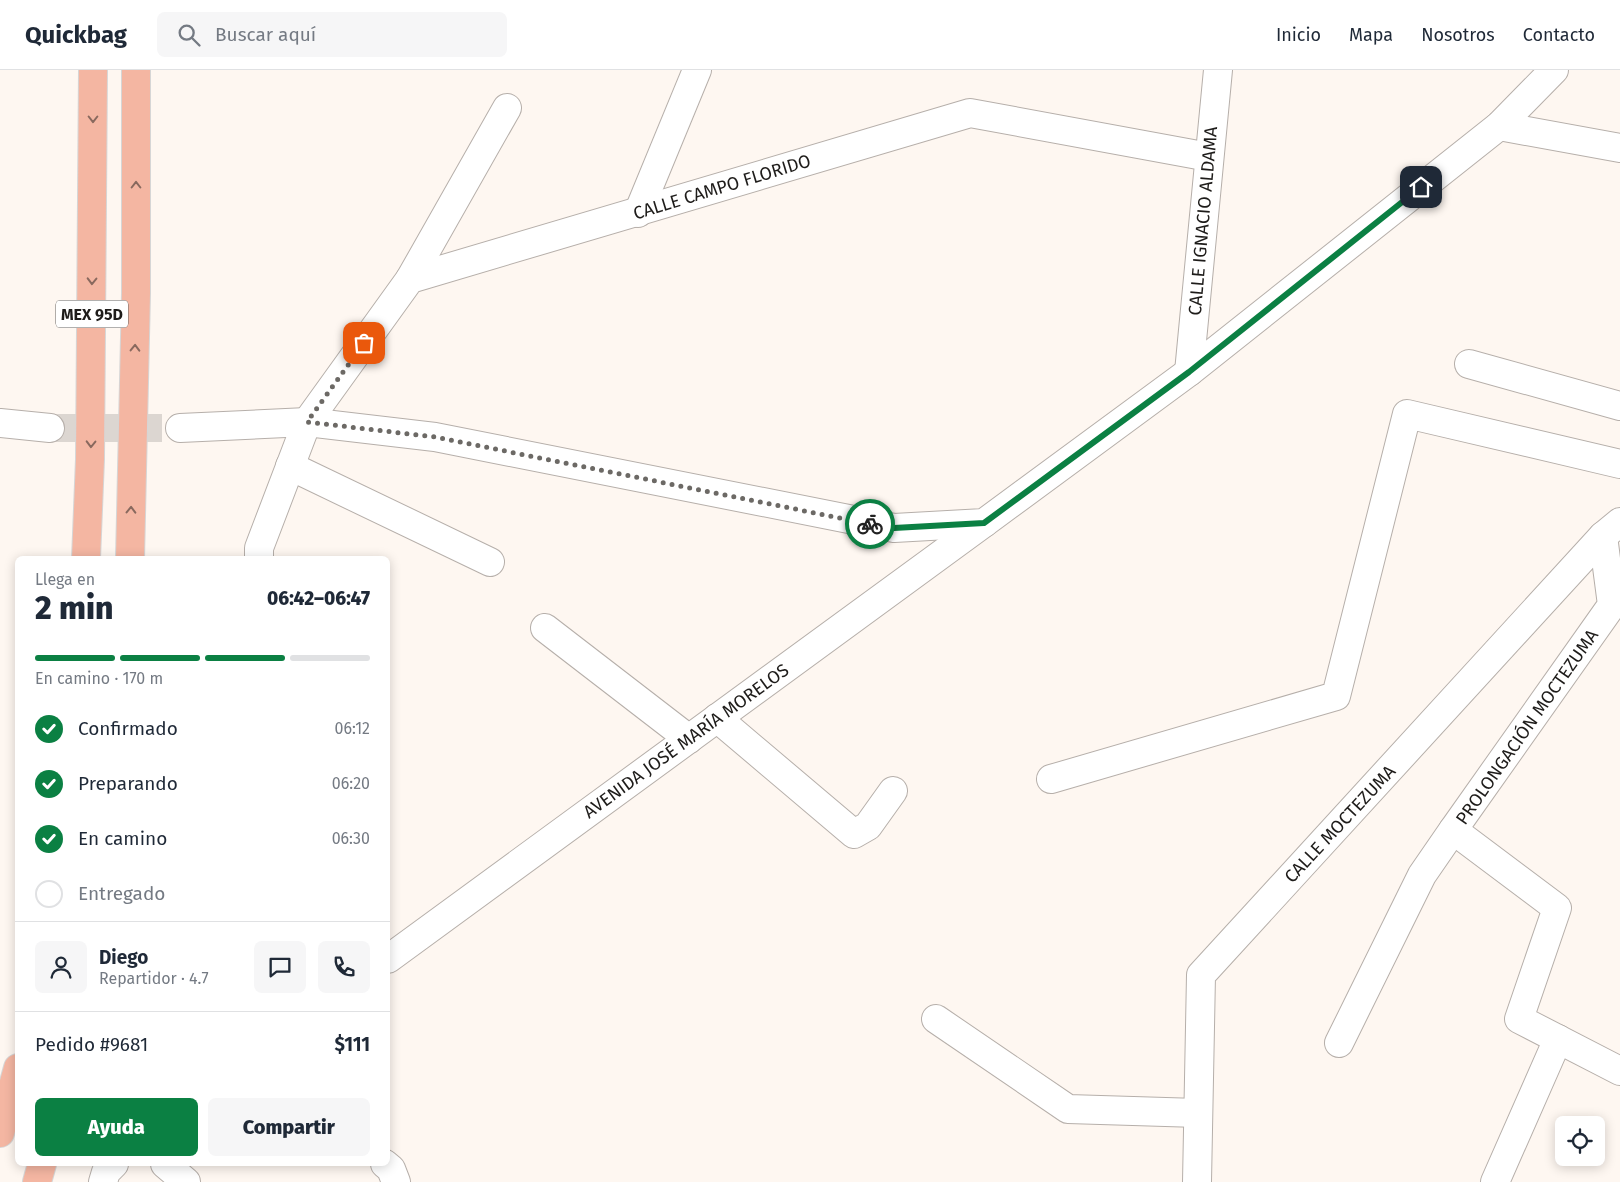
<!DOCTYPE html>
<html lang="es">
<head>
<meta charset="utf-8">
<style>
  body { margin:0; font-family:"Fira Sans",sans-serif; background:#f6f6f7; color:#1f2937; height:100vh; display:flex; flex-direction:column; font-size:19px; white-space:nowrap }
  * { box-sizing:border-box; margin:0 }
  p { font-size:16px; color:#747a83 }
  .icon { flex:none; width:28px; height:28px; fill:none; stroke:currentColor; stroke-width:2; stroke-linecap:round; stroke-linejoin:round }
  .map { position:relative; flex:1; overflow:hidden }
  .details { position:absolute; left:15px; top:486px; width:375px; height:610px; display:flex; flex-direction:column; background:#fff; border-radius:8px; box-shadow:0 2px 12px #0003 }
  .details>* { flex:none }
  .buttons { position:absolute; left:1555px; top:1046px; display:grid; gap:10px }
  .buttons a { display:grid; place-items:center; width:50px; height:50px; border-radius:8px; background:#fff; box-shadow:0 2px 12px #0003; font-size:25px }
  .pin { position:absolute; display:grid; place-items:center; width:42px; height:42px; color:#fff; margin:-21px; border-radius:10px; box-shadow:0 2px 8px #0006 }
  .courier { position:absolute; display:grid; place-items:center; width:50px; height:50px; margin:-25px; border:4px solid #0b8043; border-radius:50%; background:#fff; color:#222; box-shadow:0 1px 6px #0007 }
  .head em { font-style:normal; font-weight:800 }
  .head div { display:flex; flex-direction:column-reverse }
  .head { display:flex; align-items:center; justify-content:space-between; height:85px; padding:0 20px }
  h1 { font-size:32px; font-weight:800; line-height:38px }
  .bar { display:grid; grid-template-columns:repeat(4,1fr); gap:8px 5px; align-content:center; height:60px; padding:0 20px }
  .bar i { height:6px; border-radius:4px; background:#e0e1e3 }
  .bar .active { background:#0b8043 }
  .bar p { grid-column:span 4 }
  .line { display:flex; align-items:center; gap:12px; padding:0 20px; border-top:1px solid #e0e1e3 }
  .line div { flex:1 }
  .round { display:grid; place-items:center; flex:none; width:52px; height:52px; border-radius:8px; background:#f6f6f7 }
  ol { padding:0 20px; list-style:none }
  li { display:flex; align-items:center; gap:15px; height:55px }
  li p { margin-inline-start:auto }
  li .icon { padding:5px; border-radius:50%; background:#0b8043; color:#fff; stroke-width:4 }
  li:last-child { color:#747a83 }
  li i { width:28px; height:28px; border:2px solid #e0e1e3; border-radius:50% }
  .button { display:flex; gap:10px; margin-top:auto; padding:10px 20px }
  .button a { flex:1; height:58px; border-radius:8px; background:#0b8043; color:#fff; font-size:20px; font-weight:800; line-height:58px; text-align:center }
  .button a+a { background:#f6f6f7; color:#1f2937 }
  header { display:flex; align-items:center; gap:30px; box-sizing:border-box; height:70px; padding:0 25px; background:#fff; border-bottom:1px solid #e0e1e3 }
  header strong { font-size:24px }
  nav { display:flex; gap:28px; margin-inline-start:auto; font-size:18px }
  .search { width:350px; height:45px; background:#f6f6f7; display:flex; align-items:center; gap:12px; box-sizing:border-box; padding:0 18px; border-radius:8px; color:#747a83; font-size:19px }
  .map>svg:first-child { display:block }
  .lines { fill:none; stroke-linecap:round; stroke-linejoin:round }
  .secondary-tunnel { stroke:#dcd6d1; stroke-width:28; stroke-dasharray:28 14; stroke-linecap:butt }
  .minor-casing { stroke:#b6afaa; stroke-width:30 }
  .secondary-casing { stroke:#b6afaa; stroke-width:30 }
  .motorway-casing { stroke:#d6d6d6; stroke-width:30 }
  .minor { stroke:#fff; stroke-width:28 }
  .secondary { stroke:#fff; stroke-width:28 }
  .motorway { stroke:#f4b6a2; stroke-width:28 }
  .oneway { stroke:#89695e }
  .done { stroke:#6c6965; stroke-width:5; stroke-dasharray:0 9 }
  .route { stroke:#0b8043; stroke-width:6 }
  .labels { text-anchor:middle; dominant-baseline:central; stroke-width:5; stroke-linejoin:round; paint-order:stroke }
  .shield { fill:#fff; stroke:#62605f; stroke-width:1 }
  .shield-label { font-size:16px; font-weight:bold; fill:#1e1c1a }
  .street-label { font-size:18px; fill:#1e1c1a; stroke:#fff }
</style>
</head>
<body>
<header>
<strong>Quickbag</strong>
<div class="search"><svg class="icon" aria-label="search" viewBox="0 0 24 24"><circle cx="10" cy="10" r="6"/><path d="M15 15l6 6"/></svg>Buscar aquí</div>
<nav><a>Inicio</a><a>Mapa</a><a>Nosotros</a><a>Contacto</a></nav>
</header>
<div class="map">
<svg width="1620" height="1112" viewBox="0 0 1620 1112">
  <rect width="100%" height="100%" fill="#fef7f1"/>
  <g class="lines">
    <!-- secondary-tunnel -->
    <path class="secondary-tunnel" d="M50,358H180"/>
    <!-- minor casing -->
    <g class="minor-casing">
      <g id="minor">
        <path d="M1499,56L1620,78"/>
        <path d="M638,143L697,0"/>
        <path d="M410,209L507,38"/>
        <path d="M1469,294L1620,336"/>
        <path d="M1189,302L1218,0"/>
        <path d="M290,396L490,492"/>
        <path d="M1603,466L1612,535L1453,760L1557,838L1519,949L1620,1001"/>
        <path d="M259,489V478L307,352L410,209L970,43L1209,87"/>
        <path d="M545,558L689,669"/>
        <path d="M717,648L854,764L868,756L893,721"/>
        <path d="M1051,709L1336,626L1407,344L1620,394"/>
        <path d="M388,889L984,453"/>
        <path d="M936,949L1068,1039L1198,1043"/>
        <path d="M1339,973L1422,805L1453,760"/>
        <path d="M165,1094L186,1112"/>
        <path d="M385,1094L391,1099L396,1112"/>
        <path d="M103,1112L106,1102L114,1094"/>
        <path d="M1197,1112L1201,905L1603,466L1620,452"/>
        <path d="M1495,1112L1558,969"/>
      </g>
    </g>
    <!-- secondary casing -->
    <g class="secondary-casing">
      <g id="secondary">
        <path d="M0,353L50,358"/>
        <path d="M180,358L307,352L435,367L894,458L984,453L1189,302L1499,56L1554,0"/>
      </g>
    </g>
    <!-- motorway casing -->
    <g class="motorway-casing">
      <g id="motorway">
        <path d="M86,489L90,389L93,0"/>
        <path d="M130,489L136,223V0"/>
        <path d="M0,1063L18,998"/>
        <path d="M37,1112L42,1094"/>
      </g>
    </g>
    <!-- minor -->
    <use href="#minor" class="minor"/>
    <!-- secondary -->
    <use href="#secondary" class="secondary"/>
    <!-- motorway -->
    <use href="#motorway" class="motorway"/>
  </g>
  <!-- one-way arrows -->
  <defs><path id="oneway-chevron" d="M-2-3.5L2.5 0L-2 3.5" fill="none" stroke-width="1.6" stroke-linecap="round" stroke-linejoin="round" transform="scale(1.25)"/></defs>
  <g class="oneway">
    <use href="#oneway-chevron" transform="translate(93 49) rotate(90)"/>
    <use href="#oneway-chevron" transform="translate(136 115) rotate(-90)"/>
    <use href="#oneway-chevron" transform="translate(92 211) rotate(91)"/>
    <use href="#oneway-chevron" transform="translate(135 278) rotate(-89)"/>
    <use href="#oneway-chevron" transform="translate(91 374) rotate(91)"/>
    <use href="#oneway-chevron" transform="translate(131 440) rotate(-89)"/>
  </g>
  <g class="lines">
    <!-- done -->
    <path class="done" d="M364,273L307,352L435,367L870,454"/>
    <!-- route -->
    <path class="route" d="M870,454L894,458L984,453L1189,302L1421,117"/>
  </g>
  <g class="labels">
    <!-- shield labels -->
    <rect class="shield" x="56" y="230.5" width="72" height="27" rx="4"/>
    <g class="shield-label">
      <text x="92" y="244">MEX 95D</text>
    </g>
    <!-- street labels -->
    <g class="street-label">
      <text transform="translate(722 117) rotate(-17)">CALLE CAMPO FLORIDO</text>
      <text transform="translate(1203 151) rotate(-85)">CALLE IGNACIO ALDAMA</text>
      <text transform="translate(1527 657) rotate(-55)">PROLONGACIÓN MOCTEZUMA</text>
      <text transform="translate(686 671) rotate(-36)">AVENIDA JOSÉ MARÍA MORELOS</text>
      <text transform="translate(1340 754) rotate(-47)">CALLE MOCTEZUMA</text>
    </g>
  </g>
</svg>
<div class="buttons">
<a><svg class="icon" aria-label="locate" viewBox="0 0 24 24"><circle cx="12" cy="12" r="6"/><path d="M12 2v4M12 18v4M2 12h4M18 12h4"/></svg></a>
</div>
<div class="pin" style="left:364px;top:273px;background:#ea580c"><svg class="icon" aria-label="bag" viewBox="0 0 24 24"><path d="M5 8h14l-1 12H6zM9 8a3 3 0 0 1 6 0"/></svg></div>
<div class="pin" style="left:1421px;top:117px;background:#1f2937"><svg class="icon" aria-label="home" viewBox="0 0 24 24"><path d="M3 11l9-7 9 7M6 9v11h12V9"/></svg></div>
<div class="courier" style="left:870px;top:454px"><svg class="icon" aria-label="bike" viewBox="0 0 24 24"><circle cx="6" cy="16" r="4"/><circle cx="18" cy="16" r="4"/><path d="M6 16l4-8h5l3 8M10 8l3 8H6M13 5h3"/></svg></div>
<section class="details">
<div class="head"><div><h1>2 min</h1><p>Llega en</p></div><em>06:42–06:47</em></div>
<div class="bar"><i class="active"></i><i class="active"></i><i class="active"></i><i></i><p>En camino · 170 m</p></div>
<ol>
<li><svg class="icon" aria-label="check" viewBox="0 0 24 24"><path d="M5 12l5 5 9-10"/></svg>Confirmado<p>06:12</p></li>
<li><svg class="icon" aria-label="check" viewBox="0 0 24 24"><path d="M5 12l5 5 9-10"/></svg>Preparando<p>06:20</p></li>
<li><svg class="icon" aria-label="check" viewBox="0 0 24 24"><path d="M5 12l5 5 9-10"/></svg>En camino<p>06:30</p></li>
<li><i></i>Entregado</li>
</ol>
<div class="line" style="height:90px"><a class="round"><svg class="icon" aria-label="person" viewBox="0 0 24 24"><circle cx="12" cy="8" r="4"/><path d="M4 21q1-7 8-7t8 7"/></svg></a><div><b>Diego</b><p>Repartidor · 4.7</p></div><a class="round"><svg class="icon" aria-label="chat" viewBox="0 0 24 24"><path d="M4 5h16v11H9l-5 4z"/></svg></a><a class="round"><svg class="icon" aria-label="phone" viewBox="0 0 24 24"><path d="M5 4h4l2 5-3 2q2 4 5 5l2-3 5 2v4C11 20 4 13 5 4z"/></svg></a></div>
<div class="line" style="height:65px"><div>Pedido #9681</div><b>$111</b></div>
<div class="button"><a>Ayuda</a><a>Compartir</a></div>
</section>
</div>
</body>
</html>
